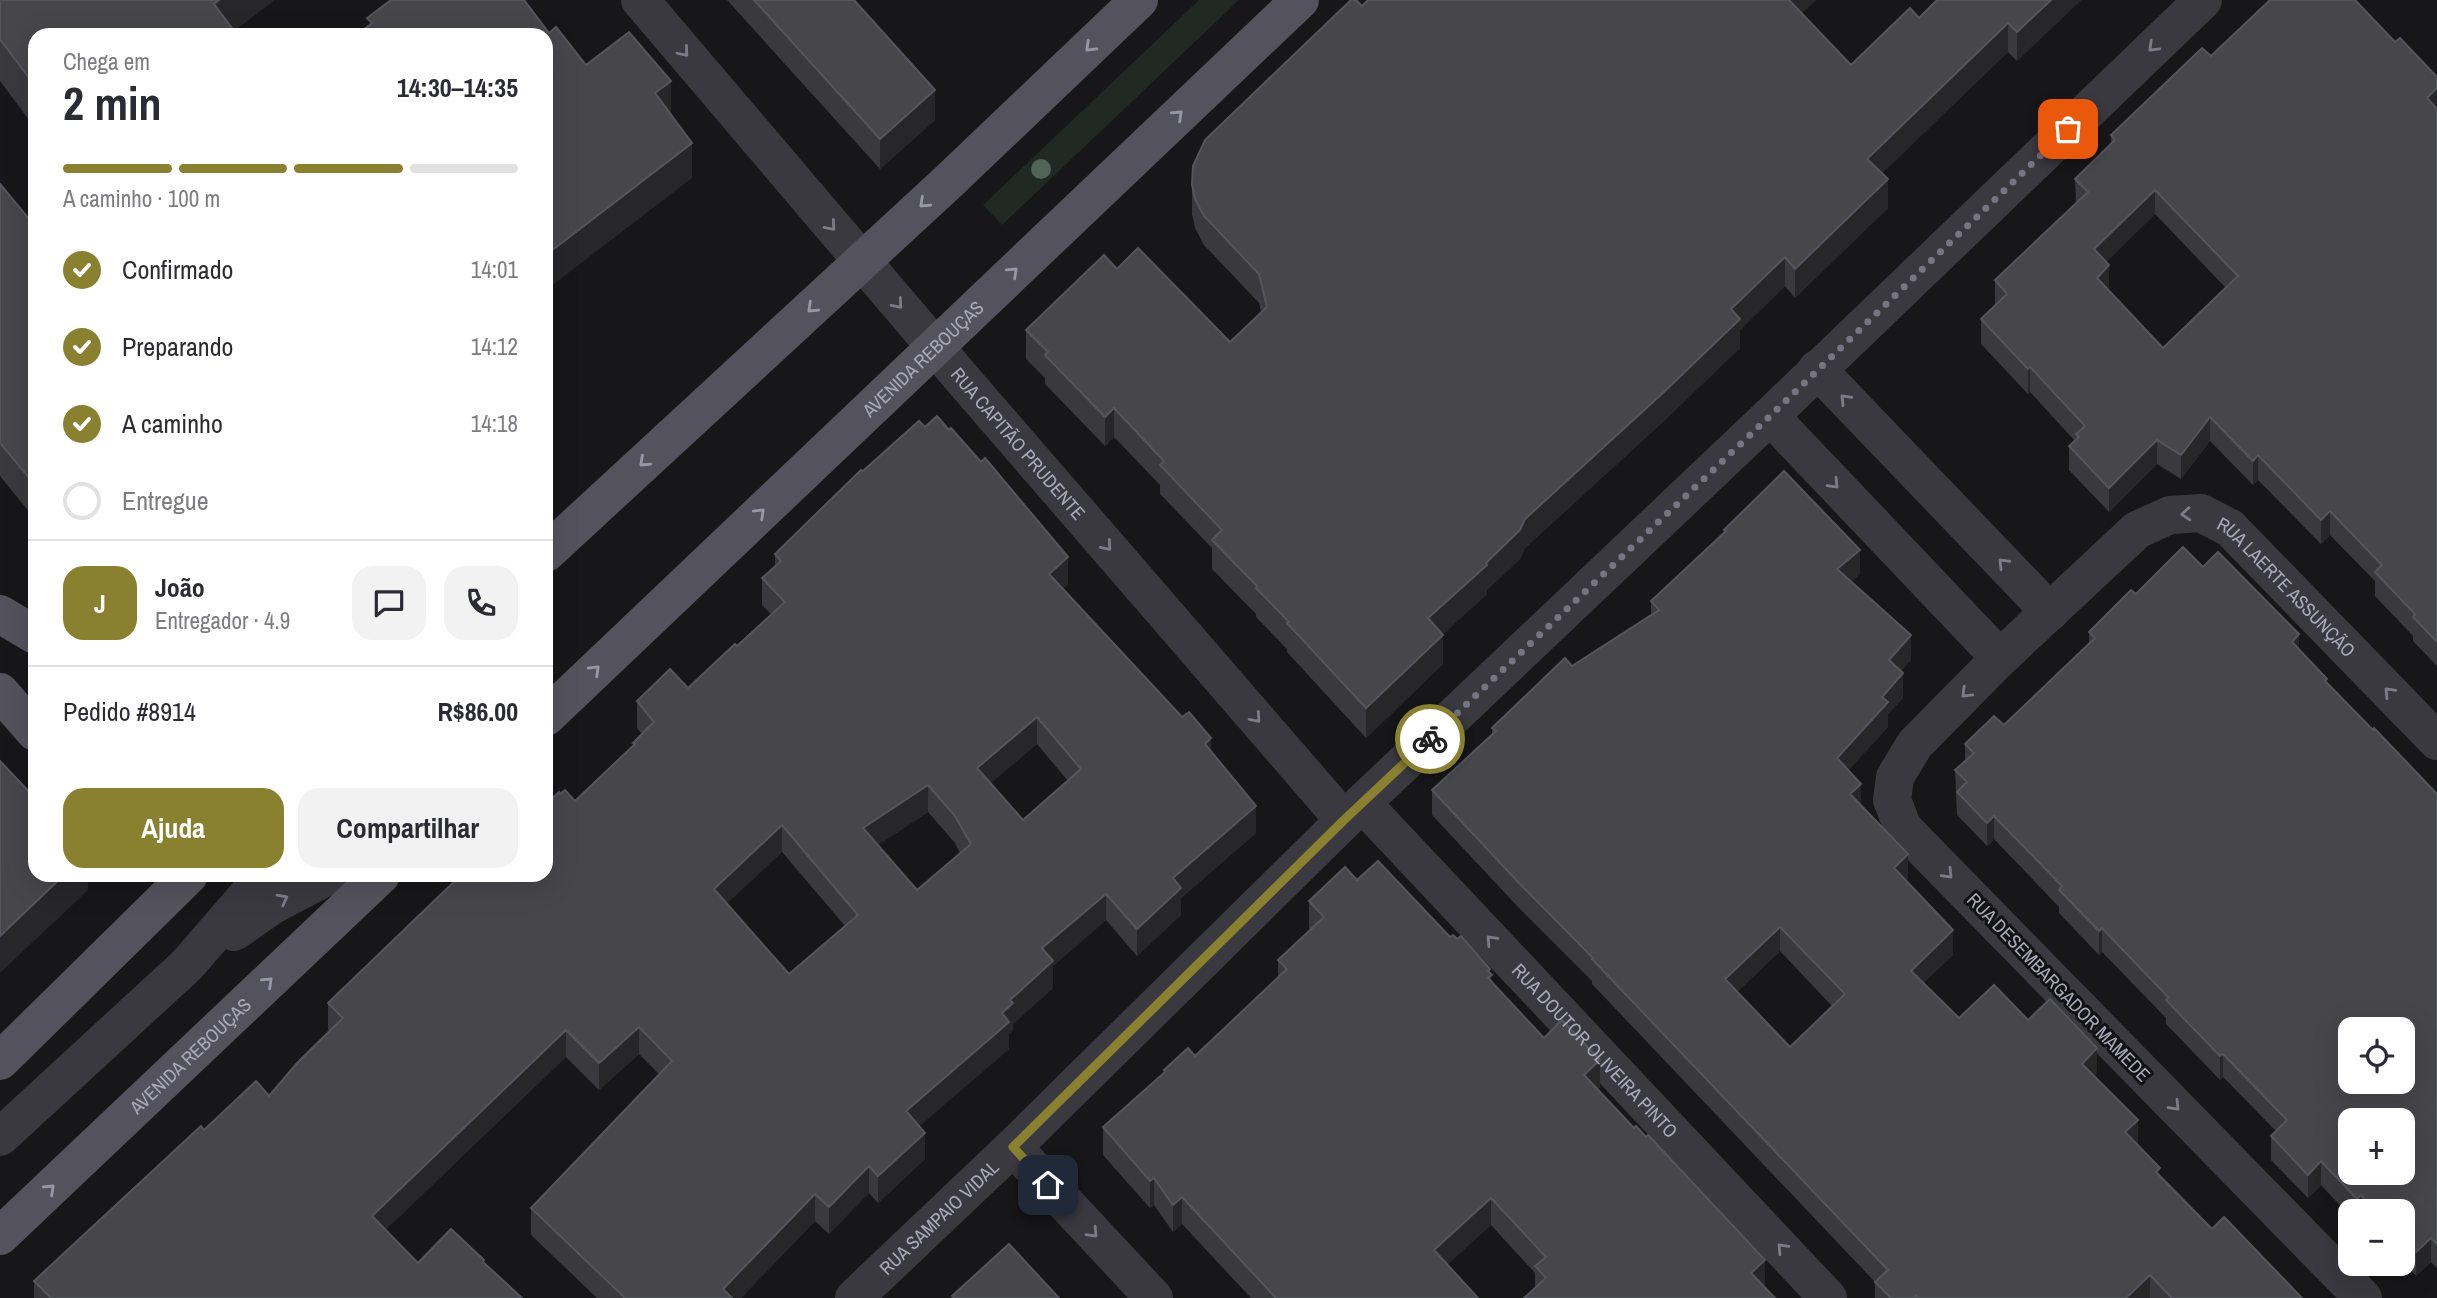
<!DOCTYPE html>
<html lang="pt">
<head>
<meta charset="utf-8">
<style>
  body { margin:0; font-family:"Archivo Narrow",sans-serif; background:#f2f2f3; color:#2b2b33; height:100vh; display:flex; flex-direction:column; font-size:26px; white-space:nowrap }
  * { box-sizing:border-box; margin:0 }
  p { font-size:23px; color:#7c7c81 }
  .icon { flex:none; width:38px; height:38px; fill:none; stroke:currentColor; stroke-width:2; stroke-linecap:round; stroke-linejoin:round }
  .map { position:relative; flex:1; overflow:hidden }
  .details { position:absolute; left:28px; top:28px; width:525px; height:854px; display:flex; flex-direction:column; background:#fff; border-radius:21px; box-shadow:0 7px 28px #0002 }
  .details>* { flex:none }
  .tools { position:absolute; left:2338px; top:1017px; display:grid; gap:14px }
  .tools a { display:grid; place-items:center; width:77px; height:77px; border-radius:14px; background:#fff; box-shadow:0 7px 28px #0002; font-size:35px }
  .pin { position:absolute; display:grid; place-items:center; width:60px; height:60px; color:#fff; margin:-30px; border-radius:14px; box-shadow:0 4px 10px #0006 }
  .courier { position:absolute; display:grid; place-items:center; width:70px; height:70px; margin:-35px; border:5px solid #898030; border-radius:50%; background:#fff; color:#222; box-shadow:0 2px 9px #0007 }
  .summary em { font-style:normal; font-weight:700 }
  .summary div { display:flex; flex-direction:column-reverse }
  .summary { display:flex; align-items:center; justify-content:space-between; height:119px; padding:0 35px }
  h1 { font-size:46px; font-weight:700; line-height:52px }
  .bar { display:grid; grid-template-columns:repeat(4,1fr); gap:10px 7px; align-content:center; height:84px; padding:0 35px }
  .bar i { height:9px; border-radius:5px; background:#e1e1e2 }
  .bar .selected { background:#898030 }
  .bar p { grid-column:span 4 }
  .line { display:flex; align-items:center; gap:18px; padding:0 35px; border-top:2px solid #e1e1e2 }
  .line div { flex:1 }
  .round { display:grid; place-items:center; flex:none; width:74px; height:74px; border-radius:21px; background:#f2f2f3 }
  ol { padding:0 35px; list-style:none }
  li { display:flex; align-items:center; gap:21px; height:77px }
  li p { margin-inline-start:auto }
  li .icon { padding:7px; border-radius:50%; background:#898030; color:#fff; stroke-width:4 }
  li:last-child { color:#7c7c81 }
  li i { width:38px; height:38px; border:4px solid #e1e1e2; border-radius:50% }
  .action { display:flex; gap:14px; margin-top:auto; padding:14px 35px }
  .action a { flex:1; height:80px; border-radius:21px; background:#898030; color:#fff; font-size:28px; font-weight:700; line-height:80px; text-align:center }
  .action a+a { background:#f2f2f3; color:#2b2b33 }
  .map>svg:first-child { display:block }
  .green { fill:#202923 }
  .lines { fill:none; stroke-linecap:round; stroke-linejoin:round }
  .minor { stroke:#3a3940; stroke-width:38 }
  .major { stroke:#54535d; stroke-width:38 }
  .tree { fill:#506557 }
  .wall { fill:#3a3a3e; fill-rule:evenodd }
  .shaded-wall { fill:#27272a }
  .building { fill:#46464b; stroke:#55565d; stroke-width:2; fill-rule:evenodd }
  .oneway { stroke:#9798a7 }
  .oneway2 { stroke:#7c7c89 }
  .done { stroke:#757681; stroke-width:7; stroke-dasharray:0 12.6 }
  .route { stroke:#898030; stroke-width:9 }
  .labels { text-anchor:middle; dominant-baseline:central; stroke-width:6; stroke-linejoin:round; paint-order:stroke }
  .street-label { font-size:19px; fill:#a8a9b9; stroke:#121214 }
</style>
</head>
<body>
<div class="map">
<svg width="2437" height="1298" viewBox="0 0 2437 1298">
  <rect width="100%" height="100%" fill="#171719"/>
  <!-- green -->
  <path class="green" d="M1199,0H1239L1002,225L983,205Z"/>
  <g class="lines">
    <!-- minor -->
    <g class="minor">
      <path id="s1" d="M640,0L965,382L1344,820"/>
      <path d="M1817,369L2050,612"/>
      <path d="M1770,416L2000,658"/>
      <path id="s2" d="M1362,803L1828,1298"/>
      <path d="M234,932L273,905L330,875"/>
      <path d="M0,1137L187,965L265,875"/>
      <path d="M1013,1147L1154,1298"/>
      <path id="s3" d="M854,1298L1013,1147L1362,803L1770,416L2203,0"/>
      <path id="s4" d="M2363,1298L1903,828L1892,800L1895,777L1915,744L2000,658L2137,530L2170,515L2201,513L2230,528L2437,741"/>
    </g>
    <!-- major -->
    <g class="major">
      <path d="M546,553L948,182L1139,0"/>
      <path d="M0,614L35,635"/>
      <path d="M0,692L35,732"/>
      <path id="s5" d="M546,717L1300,0"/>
      <path d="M0,1061L189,875"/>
      <path id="s6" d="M0,1236L381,875"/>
    </g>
  </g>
  <!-- trees -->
  <circle class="tree" cx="1041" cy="169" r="10"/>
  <!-- wall -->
  <g class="wall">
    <path d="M0,0L35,35V128L0,81Z"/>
    <path d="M727,0H854L935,120L880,169Z"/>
    <path d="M1368,0H1816L1802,13L1851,65L1919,18L1937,0H2081L2017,61L2008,52L1882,173L1888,208L1795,298L1785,286L1740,330V348L1665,420L1525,548L1520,559L1487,590V594L1443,634V664L1366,738L1287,652V649L1256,617V614L1212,569V548L1160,494V485L1114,437L1105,446L1045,384V378L1026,359V330L1117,269L1230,342L1261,312L1259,303L1204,245L1195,228L1192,214V185Z"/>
    <path d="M2395,42L2437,77V666L2413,641V636L2375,596V581L2330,535L2321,544L2258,480L2253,485L2210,441L2181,479L2157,464L2109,512L2069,470V446L2075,441L2030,392L2028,394L1981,344V319L1995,305V280L2076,204L2075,179L2111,145V135L2211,56ZM2155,214L2226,288L2163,348L2108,291L2109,290L2106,262Z"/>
    <path d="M0,184L35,226V519L0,476Z"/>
    <path d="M1724,530L1860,574L1851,582L1911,660L1900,671L1903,698L1888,714V727L1848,770L1861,805L1908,878L1906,881L1953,955L1923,983L1959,1018L2028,1020L2097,1073L2094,1076L2138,1144L2160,1176L2212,1229L2302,1298H1875V1282L1592,984V981L1519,908L1432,815V790L1492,734V728L1572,666L1651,615V601L1724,533ZM1780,951L1832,1006L1790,1047L1737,992Z"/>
    <path d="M775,554L1068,584L1063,588L1211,752L1256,833L1181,898V915L1137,956L1106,920L1053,966V988L1013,1024V1030L1009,1034V1049L919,1126L925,1159L878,1203L869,1193L829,1234L815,1221L741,1298H597L531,1235V1208L659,1074L639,1054L599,1090L566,1057L385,1230L418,1263H484L522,1298H34V1281L204,1130L269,1096L329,1031L328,1030V1003L546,875L560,794L575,801L633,746V743L642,734L637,728V701L688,688L737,646L771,614L762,605V578L775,567ZM1037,744L1068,781L1023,820L990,783ZM928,812L955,843L960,853L917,890L878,845ZM782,852L845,926L789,974L727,903Z"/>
    <path d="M2203,567L2299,650L2327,683L2437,794V1268L2431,1262L2416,1276L2403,1262V1211H2350V1216L2321,1185L2308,1198L2271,1160V1136L2276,1131L2223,1077L2220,1080L2166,1024V1018L2102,952L2099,955L2059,913V907L1994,839L1987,846L1957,815L1955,770L1965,760V744L2004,725L2089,644V632L2136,594Z"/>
    <path d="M1357,880L1450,937L1490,974L1492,982L1544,1038L1600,1087L1598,1089L1634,1128L1765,1260L1535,1288V1273L1491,1225L1447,1264L1478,1298H1251L1182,1224L1173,1232L1154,1205L1150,1208L1103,1155V1127L1164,1073V1070L1195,1056L1278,977V960L1311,930L1309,928V901Z"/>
  </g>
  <!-- shaded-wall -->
  <g class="shaded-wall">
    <path d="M219,0H275L229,35L214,4Z"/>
    <path d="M1788,0H1816L1788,27Z"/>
    <path d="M2051,0H2081L2017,61V32Z"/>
    <path d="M2008,23V52L1867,188V159Z"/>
    <path d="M671,81V116L655,93Z"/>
    <path d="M2437,88V112L2427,98Z"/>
    <path d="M935,90V120L880,169V139Z"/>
    <path d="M692,143V178L546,290V255Z"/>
    <path d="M1888,179V208L1795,298V269Z"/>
    <path d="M2155,190V214L2094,274V249Z"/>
    <path d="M1785,257V286L1740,330V348L1665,420L1525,548L1520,559L1487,590V594L1428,648V618L1486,563L1525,519L1731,309Z"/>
    <path d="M2109,265V290L2097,302V278Z"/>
    <path d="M2030,367V392L2028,394V369Z"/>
    <path d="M1114,408V437L1105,446V417Z"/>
    <path d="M2210,417V441L2181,479V455Z"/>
    <path d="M2157,440V464L2109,512V488Z"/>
    <path d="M2258,455V480L2253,485V461Z"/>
    <path d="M2330,511V535L2321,544V520Z"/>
    <path d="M1860,550V574L1837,594V569Z"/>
    <path d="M1068,557V584L1049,601V574Z"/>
    <path d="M2299,634V658L2292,642Z"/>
    <path d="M1443,635V664L1366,738V708Z"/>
    <path d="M1911,635V660L1889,685V660Z"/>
    <path d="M1903,673V698L1888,714V727L1837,783V758L1882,697Z"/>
    <path d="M1037,717V744L977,795V768Z"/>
    <path d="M1211,738V765L1205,744Z"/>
    <path d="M1861,784V809L1850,794Z"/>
    <path d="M928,785V812L863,855V828Z"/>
    <path d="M1256,806V833L1181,898V915L1137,956V929L1173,878Z"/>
    <path d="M1994,816V839L1987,846V823Z"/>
    <path d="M782,825V852L714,916V889Z"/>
    <path d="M1908,854V878L1894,892V868Z"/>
    <path d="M64,875H88V890L0,973V936Z"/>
    <path d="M1106,894V920L1053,966V988L1013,1024V1030L1009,1034V1049L906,1138V1111L1002,1013L1042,948Z"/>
    <path d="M1780,927V951L1725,1004V979Z"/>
    <path d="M2102,928V952L2099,955V931Z"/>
    <path d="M1953,930V955L1911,995V971Z"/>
    <path d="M639,1027V1054L599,1090V1063Z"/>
    <path d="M566,1030V1057L372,1243V1216Z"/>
    <path d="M2097,1048V1073L2082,1088V1064Z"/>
    <path d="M2223,1054V1077L2220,1080V1056Z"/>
    <path d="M1600,1060V1087L1584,1102V1075Z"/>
    <path d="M2138,1120V1144L2125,1132Z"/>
    <path d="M925,1133V1159L878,1203V1176Z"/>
    <path d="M2321,1161V1185L2308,1198V1175Z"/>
    <path d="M869,1166V1193L829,1234V1207Z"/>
    <path d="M1154,1178V1205L1150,1208V1181Z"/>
    <path d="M815,1194V1221L741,1298H723V1289Z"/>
    <path d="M2361,1195V1211H2357V1199Z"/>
    <path d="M1182,1197V1224L1173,1232V1205Z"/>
    <path d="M1491,1198V1225L1434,1277V1250Z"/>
    <path d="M2431,1238V1262L2416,1276V1252Z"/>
    <path d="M1765,1260V1287L1751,1273Z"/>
    <path d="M2150,1275V1298H2126Z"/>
  </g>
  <!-- building -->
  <g class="building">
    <path d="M0,0H219L214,4L237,35H35V86L0,39Z"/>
    <path d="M391,0H524L549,33L556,27L586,65L629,32L671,81L655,93L692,143L546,255V35H357L372,23L367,18Z"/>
    <path d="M754,0H854L935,90L880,139Z"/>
    <path d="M1351,0H1356L1362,6L1368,0H1789L1851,65L1910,8L1919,18L1937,0H2051L2017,32L2008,23L1867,159L1888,179L1795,269L1785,257L1731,309L1740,319L1665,391L1525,519L1520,530L1486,563L1487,565L1428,618L1443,635L1366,708L1287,623L1289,622L1256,588L1257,586L1212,540L1222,530L1160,465L1164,461L1114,408L1105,417L1045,355L1048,352L1026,330L1104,255L1117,269L1138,248L1230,342L1267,307L1259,274L1204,216L1195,199L1192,185L1193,166L1205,140Z"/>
    <path d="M2270,0H2355L2395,42L2400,38L2437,77V88L2427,98L2437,109V642L2413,617L2415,614L2375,572L2382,565L2330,511L2321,520L2258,455L2253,461L2210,417L2181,455L2157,440L2109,488L2069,446L2079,437L2076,434L2085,426L2030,367L2028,369L1981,319L2007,294L1995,280L2088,192L2075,179L2115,140L2111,135L2202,48L2211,56ZM2155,190L2238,276L2163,348L2097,278L2109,265L2094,249Z"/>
    <path d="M0,184L35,226V485L0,443Z"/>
    <path d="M937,416L949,430L951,428L981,462L985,458L1068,557L1049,574L1182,717L1189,712L1211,738L1205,744L1256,806L1173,878L1181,888L1137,929L1106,894L1042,948L1053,961L1010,1000L1013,1003L1002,1013L1009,1022L906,1111L925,1133L878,1176L869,1166L829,1207L815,1194L723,1289L732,1298H625L531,1208L672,1061L639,1027L599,1063L566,1030L372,1216L418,1263L451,1229L484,1260L483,1262L522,1298H51L34,1281L201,1126L204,1130L256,1081L269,1096L298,1062L343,1018L328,1003L461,875H546V804L559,792L560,794L565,790L575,801L635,744L633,743L654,722L637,701L670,669L688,688L735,644L737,646L785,602L762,578L781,561L775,554L861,470L863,471L919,421L925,427ZM1037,717L1081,769L1023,820L977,768ZM928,785L955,816L971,844L917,890L863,828ZM782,825L858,915L789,974L714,889Z"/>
    <path d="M1784,471L1860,550L1837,569L1911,635L1889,660L1903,673L1882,697L1888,702L1837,758L1861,784L1850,794L1908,854L1894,868L1953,930L1911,971L1959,1018L1994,985L2028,1020L2050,999L2097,1048L2082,1064L2138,1120L2125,1132L2160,1168L2156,1172L2212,1229L2224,1217L2302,1298H2172L2150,1275L2126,1298H1917L1916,1296L1914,1298H1891L1875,1282L1888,1270L1592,959L1593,958L1519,883L1432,790L1496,731L1492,728L1565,658L1572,666L1659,610L1651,601L1726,531L1724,530ZM1780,927L1845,994L1790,1047L1725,979Z"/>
    <path d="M2183,547L2203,567L2218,552L2299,634L2292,642L2327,679L2325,681L2373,730L2374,728L2437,794V1244L2431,1238L2416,1252L2403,1238V1211H2377L2361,1195L2357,1199L2321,1161L2308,1175L2271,1136L2287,1120L2223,1054L2220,1056L2166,1000L2168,997L2102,928L2099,931L2059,890L2062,886L1994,816L1987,823L1957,792L1967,782L1955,770L1974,753L1965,744L1994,716L2004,725L2095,638L2089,632L2131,590L2136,594ZM2350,1029H2403V1082H2350ZM2350,1120H2403V1172H2350Z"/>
    <path d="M0,761L35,798V875H64L0,936Z"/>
    <path d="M1378,861L1450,937L1453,935L1457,939L1461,936L1490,969L1488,971L1492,975L1488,978L1544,1038L1562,1020L1600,1060L1584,1075L1634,1128L1636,1126L1646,1137L1648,1135L1765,1260L1751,1273L1775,1298H1524L1546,1278L1535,1266L1546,1257L1491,1198L1434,1250L1478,1298H1276L1182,1197L1173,1205L1154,1178L1150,1181L1103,1127L1165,1072L1164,1070L1188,1048L1195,1056L1287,969L1278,960L1324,917L1309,901L1345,867L1357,880Z"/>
    <path d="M1009,1244L1059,1298H954L952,1296Z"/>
  </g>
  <!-- one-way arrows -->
  <defs><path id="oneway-chevron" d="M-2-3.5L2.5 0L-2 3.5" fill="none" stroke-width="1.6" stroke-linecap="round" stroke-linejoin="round" transform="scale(1.75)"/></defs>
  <g class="oneway">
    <use href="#oneway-chevron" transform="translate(1090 47) rotate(136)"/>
    <use href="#oneway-chevron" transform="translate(1178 115) rotate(-43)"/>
    <use href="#oneway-chevron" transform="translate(924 203) rotate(137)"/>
    <use href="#oneway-chevron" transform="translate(1013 272) rotate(-43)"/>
    <use href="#oneway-chevron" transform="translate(812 308) rotate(137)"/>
    <use href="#oneway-chevron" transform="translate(644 462) rotate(137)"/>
    <use href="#oneway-chevron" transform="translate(760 513) rotate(-44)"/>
    <use href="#oneway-chevron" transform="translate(595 670) rotate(-44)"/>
    <use href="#oneway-chevron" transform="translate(268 982) rotate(-43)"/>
    <use href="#oneway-chevron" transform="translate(50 1189) rotate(-43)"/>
  </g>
  <g class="oneway2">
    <use href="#oneway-chevron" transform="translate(2153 47) rotate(136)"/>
    <use href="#oneway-chevron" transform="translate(684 52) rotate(50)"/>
    <use href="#oneway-chevron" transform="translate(831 226) rotate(49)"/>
    <use href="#oneway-chevron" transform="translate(898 304) rotate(49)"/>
    <use href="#oneway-chevron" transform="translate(1845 399) rotate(-134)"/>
    <use href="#oneway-chevron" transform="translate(1834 484) rotate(46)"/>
    <use href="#oneway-chevron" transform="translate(2186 514) rotate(176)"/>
    <use href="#oneway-chevron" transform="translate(1107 546) rotate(49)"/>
    <use href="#oneway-chevron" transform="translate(2003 563) rotate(-134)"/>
    <use href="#oneway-chevron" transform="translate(2389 692) rotate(-134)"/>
    <use href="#oneway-chevron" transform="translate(1966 693) rotate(135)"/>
    <use href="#oneway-chevron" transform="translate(1256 718) rotate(49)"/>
    <use href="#oneway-chevron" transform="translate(1948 874) rotate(46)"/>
    <use href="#oneway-chevron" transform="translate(283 899) rotate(-28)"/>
    <use href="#oneway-chevron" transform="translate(1491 940) rotate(-133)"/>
    <use href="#oneway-chevron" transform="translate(2175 1106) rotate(46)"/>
    <use href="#oneway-chevron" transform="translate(1093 1233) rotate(47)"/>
    <use href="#oneway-chevron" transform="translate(1782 1248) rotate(-133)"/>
  </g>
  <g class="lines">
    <!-- done -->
    <path class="done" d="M1430,739L1770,416L2068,129"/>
    <!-- route -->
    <path class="route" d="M1048,1185L1013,1147L1344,820L1430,739"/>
  </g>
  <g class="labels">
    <!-- street labels -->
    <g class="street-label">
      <text stroke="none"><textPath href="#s5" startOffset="520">AVENIDA REBOUÇAS</textPath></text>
      <text stroke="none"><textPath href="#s1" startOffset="583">RUA CAPITÃO PRUDENTE</textPath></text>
      <text stroke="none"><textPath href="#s4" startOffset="1239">RUA LAERTE ASSUNÇÃO</textPath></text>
      <text transform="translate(2059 987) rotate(46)">RUA DESEMBARGADOR MAMEDE</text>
      <text stroke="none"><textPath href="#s2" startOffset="340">RUA DOUTOR OLIVEIRA PINTO</textPath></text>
      <text stroke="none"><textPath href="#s6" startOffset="262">AVENIDA REBOUÇAS</textPath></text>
      <text stroke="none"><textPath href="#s3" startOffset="117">RUA SAMPAIO VIDAL</textPath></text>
    </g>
  </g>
</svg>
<div class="tools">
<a><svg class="icon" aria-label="locate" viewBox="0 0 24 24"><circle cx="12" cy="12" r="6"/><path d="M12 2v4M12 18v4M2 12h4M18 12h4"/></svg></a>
<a>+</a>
<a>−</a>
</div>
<div class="pin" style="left:2068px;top:129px;background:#ea580c"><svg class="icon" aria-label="bag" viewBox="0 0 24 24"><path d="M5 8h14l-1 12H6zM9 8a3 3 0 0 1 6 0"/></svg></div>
<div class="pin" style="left:1048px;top:1185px;background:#1f2937"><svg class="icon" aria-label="home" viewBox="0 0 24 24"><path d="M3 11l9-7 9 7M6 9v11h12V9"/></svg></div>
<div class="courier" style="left:1430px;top:739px"><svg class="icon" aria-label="bike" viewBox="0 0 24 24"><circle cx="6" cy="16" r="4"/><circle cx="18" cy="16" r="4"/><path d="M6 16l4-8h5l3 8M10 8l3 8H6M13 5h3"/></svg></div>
<section class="details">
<div class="summary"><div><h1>2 min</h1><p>Chega em</p></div><em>14:30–14:35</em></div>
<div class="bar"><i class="selected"></i><i class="selected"></i><i class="selected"></i><i></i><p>A caminho · 100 m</p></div>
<ol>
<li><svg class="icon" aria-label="check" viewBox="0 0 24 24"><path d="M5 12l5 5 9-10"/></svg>Confirmado<p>14:01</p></li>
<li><svg class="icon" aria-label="check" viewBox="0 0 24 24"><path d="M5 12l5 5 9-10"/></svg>Preparando<p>14:12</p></li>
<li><svg class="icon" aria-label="check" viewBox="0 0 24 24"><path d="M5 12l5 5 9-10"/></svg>A caminho<p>14:18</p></li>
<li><i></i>Entregue</li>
</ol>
<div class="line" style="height:126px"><b class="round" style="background:#898030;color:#fff">J</b><div><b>João</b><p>Entregador · 4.9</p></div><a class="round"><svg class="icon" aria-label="chat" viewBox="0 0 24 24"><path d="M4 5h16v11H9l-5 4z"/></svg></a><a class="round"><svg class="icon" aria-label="phone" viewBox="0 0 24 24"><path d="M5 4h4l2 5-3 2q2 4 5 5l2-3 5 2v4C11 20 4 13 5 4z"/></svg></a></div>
<div class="line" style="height:91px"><div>Pedido #8914</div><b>R$86.00</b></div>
<div class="action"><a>Ajuda</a><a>Compartilhar</a></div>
</section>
</div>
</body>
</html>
